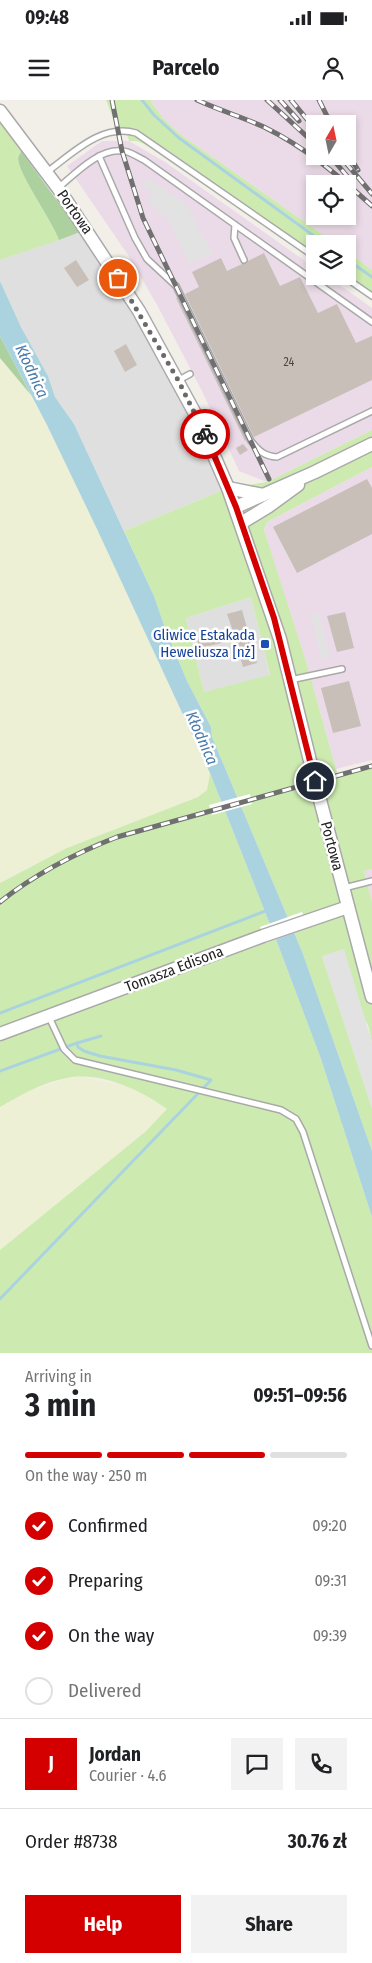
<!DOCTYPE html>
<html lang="en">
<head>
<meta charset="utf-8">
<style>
  body { margin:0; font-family:"Fira Sans Condensed",sans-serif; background:#f2f2f2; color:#202124; height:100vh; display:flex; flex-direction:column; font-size:19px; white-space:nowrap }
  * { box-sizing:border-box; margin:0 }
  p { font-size:16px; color:#757577 }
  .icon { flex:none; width:28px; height:28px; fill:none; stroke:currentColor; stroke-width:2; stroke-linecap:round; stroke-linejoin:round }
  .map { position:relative; height:1253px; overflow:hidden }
  .side { display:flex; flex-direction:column; background:#fff; flex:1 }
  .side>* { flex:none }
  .needle { width:32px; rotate:9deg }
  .tools { position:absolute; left:306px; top:15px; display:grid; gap:10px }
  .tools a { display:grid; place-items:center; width:50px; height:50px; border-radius:0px; background:#fff; box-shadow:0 2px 8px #0003; font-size:25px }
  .pin { position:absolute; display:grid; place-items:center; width:42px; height:42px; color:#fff; margin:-21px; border:2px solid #fff; border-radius:50%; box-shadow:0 1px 5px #0007 }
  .courier { position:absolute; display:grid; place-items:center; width:50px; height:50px; margin:-25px; border:4px solid #d40000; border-radius:50%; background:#fff; color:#222; box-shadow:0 1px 6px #0007 }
  .summary em { font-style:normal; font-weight:700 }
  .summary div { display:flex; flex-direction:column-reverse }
  .summary { display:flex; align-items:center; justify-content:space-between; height:85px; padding:0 25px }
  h1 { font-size:32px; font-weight:700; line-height:38px }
  .bar { display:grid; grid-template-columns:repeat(4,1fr); gap:8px 5px; align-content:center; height:60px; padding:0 25px }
  .bar i { height:6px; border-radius:4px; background:#e0e0e0 }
  .bar .selected { background:#d40000 }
  .bar p { grid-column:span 4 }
  .line { display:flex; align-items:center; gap:12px; padding:0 25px; border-top:1px solid #e0e0e0 }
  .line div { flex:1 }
  .round { display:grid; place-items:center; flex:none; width:52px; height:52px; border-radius:0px; background:#f2f2f2 }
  ol { padding:0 25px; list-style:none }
  li { display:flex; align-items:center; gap:15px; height:55px }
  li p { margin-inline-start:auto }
  li .icon { padding:5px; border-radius:50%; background:#d40000; color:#fff; stroke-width:4 }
  li:last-child { color:#757577 }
  li i { width:28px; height:28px; border:2px solid #e0e0e0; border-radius:50% }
  .primary-button { display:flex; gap:10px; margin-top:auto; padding:10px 25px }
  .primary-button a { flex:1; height:58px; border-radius:0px; background:#d40000; color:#fff; font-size:20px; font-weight:700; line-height:58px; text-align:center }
  .primary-button a+a { background:#f2f2f2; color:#202124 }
  .status { display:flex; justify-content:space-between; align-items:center; height:35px; padding:0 25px; background:#fff; direction:ltr }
  .status svg { height:14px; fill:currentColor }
  header { display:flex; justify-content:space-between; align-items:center; height:65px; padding:0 25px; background:#fff; font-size:22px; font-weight:700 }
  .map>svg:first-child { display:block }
  .residential { fill:#e0dfdf }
  .industrial { fill:#ebdbe8; fill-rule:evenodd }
  .farmland { fill:#eef0d5 }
  .grass { fill:#cdebb0; fill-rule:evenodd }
  .forest { fill:#add19e }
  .parking { fill:#e2e2e2 }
  .water { fill:#aad3df }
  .pier { fill:#fff }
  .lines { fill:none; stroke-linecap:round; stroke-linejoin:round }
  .stream { stroke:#aad3df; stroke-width:3 }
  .building { fill:#c7bfb8 }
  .service-casing { stroke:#a9a9a9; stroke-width:8 }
  .tertiary-casing { stroke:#a9a9a9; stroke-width:15 }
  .service { stroke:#fff; stroke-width:5 }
  .tertiary { stroke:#fff; stroke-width:12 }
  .rail-casing { stroke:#707070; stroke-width:5 }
  .rail { stroke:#fff; stroke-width:3; stroke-dasharray:9; stroke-linecap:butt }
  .done { stroke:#6b6a68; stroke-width:5; stroke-dasharray:0 9 }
  .route { stroke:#d40000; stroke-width:6 }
  .transit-dot { fill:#1a4fb4; stroke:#fff; stroke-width:2 }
  .labels { text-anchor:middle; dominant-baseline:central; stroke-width:5; stroke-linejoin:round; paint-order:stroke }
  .number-label { font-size:12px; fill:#4b4948 }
  .street-label { font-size:15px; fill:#222; stroke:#fff }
  .transit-label { font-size:15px; fill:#164399; stroke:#fff; text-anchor:end }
  .water-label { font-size:16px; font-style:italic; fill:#4a7aab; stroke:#fff }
</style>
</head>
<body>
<div class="status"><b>09:48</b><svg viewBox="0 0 49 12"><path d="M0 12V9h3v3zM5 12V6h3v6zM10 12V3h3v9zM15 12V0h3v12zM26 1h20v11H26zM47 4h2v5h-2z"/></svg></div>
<header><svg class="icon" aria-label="menu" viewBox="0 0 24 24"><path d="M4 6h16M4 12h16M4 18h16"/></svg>Parcelo<svg class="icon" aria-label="person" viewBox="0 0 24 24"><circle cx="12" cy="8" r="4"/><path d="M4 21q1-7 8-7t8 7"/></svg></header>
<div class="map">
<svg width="372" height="1253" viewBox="0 0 372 1253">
  <rect width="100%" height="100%" fill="#f2efe9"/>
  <!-- residential -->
  <g class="residential">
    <path d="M87,129L98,145L228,388L124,431L74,324L55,297L48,276L21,227L0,181V160Z"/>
    <path d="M251,497L270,576L204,592L186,518Z"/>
  </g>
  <!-- industrial -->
  <g class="industrial">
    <path d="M152,0H372V170L348,152V144H336L180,34L163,18L151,2ZM315,24H348V56H315ZM315,84H348V116H315Z"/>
    <path d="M102,41H129L165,62L315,168V176H327L372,208V330L267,382L239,371L202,291L156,203L128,155L67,66Z"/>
    <path d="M372,367V660L336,669L306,561L264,431L267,422Z"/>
    <path d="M372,769V802L364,771Z"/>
  </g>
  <!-- farmland -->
  <g class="farmland">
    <path d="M0,258L31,295L46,323L97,429L210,673L207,690L198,697L67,748L0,783Z"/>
    <path d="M81,977L128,986L142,992L167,1009L145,1032L0,1150V1007L30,990L68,978Z"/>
  </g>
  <!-- grass -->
  <g class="grass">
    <path d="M106,0H152L151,2L163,18L180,34L336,144H315V160L146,45L137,41H129L126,30H118Z"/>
    <path d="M0,23L21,51C21,52 18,57 18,58C18,74 52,120 59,140L0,160Z"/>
    <path d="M348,152L372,170V199L339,176H348Z"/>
    <path d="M372,330V367L267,422L264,430L306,561L338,676L372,668V769L364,771L372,802V942L368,925L322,856L372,1008V1051L303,854L212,637L211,627L187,581L165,528L154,496L124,431L228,388L267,382ZM251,497L270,575L204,592L186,518Z"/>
    <path d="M210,673L277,842L321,959L372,1117V1253H0V1150L145,1032L167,1009C141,990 100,971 67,978C43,982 21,995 0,1007V783L67,748L198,697L207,690Z"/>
  </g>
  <!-- forest -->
  <g class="forest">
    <path d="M21,51L80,132L59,140C52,120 18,74 18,58C18,57 21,52 21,51Z"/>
    <path d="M0,236L31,295L0,258Z"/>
  </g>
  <!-- parking -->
  <g class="parking">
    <path d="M148,78L182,101L189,109L212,154L189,164L170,121L147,101L152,93L142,86Z"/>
    <path d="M319,513L330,557L322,560L310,515Z"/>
    <path d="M344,849L372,942V1008L322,856Z"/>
  </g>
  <!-- water -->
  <path class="water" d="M0,181L21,227L48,276L55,297L74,324L154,496L165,528L187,581L211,627L212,637L303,854L372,1051V1117L321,959L277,842L210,673L97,429L46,323L0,236Z"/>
  <!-- pier -->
  <g class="pier">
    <path d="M250,694L252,704L212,715L209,705Z"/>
    <path d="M302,812L308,828L266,843L260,827Z"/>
  </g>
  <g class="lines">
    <!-- stream -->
    <g class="stream">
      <path d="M142,0L154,15L179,38L325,144"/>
      <path d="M348,160L372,177"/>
      <path d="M0,913L268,810"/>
      <path d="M0,971L77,943"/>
      <path d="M0,1199L211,980L176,970L100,956L84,951L78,947L77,943L101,936"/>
    </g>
  </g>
  <!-- building -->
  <g class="building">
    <path d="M264,153L280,186L300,177L318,213L337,204L356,243L372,236V280L254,337L185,194L199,187L192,172L221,158L227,171L242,164H246L248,161Z"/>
    <path d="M76,160L89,180L77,187L64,168Z"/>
    <path d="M176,198H177L246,340L245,341Z"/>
    <path d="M126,244L137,265L125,272L114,251Z"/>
    <path d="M243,344L248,350L240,355L236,348Z"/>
    <path d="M367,379L372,388V434L297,473L273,427Z"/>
    <path d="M242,510L257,563L243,567L235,540L199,548L197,539L233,531L227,514Z"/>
    <path d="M345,512L354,548L337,552L327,516Z"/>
    <path d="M349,581L361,626L333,633L321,588Z"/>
  </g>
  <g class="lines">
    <!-- service casing -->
    <g class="service-casing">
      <g id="service">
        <path d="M99,56L135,138L147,159L176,186L251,341C259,351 264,356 277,357L372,311"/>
        <path d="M47,72C73,53 102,23 136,33L315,157"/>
        <path d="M58,88C75,74 99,48 122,51C130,51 137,57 144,60L372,222"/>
        <path d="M235,125L234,138L244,160"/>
        <path d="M343,176L372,196"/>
        <path d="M179,280L190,274"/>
        <path d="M290,580L342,569"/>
        <path d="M344,788L372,781"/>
        <path d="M49,917L64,949L75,960L281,1010L296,1019L303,1032L372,1246"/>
      </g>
    </g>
    <!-- tertiary casing -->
    <g class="tertiary-casing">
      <g id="tertiary">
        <path d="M0,11L58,88L139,211L198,319L228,388L280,539L315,681L372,897"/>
        <path d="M228,388L263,395"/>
        <path d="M236,407L315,372L372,344"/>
        <path d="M241,423L269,406L298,385"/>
        <path d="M0,934L263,836L348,807"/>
      </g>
    </g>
    <!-- service -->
    <use href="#service" class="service"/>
    <!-- tertiary -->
    <use href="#tertiary" class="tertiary"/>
    <!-- rail casing -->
    <g class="rail-casing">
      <g id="rail">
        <path d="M112,0L122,51L143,118L269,379"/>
        <path d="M197,0C219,10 242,17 264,27C305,47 339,76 372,106"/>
        <path d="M267,0L315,44"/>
        <path d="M280,0L299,21"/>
        <path d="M291,0L315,29"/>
        <path d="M319,0L331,24"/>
        <path d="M348,54L358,70"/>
        <path d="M330,56L347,76"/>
        <path d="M346,63L372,94"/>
        <path d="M0,802C35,774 76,753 117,737L372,666"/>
      </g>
    </g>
    <!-- rail -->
    <use href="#rail" class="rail"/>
  </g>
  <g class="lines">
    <!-- done -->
    <path class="done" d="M118,178L178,280L205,334"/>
    <!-- route -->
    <path class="route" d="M205,334L236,407L274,518L315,681"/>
  </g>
  <!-- markers -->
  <rect class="transit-dot" x="260" y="539" width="10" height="10" rx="2.5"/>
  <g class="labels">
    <!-- number labels -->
    <g class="number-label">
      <text x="289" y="262">24</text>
    </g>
    <!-- street labels -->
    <g class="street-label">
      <text transform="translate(75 112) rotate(55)">Portowa</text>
      <text transform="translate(332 746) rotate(75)">Portowa</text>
      <text transform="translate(174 869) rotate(-21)">Tomasza Edisona</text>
    </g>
    <!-- transit labels -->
    <g class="transit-label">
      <text x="255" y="535">Gliwice Estakada<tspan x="255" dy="17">Heweliusza [nż]</tspan></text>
    </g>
    <!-- water labels -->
    <g class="water-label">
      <text transform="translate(32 271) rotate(65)">Kłodnica</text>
      <text transform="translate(202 638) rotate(66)">Kłodnica</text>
    </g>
  </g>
</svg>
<div class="tools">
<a><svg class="needle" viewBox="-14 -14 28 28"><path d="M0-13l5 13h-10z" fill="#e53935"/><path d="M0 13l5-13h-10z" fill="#757577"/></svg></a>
<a><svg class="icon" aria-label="locate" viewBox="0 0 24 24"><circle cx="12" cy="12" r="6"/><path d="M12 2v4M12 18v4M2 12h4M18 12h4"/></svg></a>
<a><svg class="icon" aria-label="layers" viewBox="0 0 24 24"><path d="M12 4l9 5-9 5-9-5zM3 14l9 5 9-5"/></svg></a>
</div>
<div class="pin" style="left:118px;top:178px;background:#ea580c"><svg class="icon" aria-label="bag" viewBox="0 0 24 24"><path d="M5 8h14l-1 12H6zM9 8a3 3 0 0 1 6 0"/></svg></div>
<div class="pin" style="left:315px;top:681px;background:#1f2937"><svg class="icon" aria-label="home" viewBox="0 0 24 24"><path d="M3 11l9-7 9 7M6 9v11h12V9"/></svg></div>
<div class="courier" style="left:205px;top:334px"><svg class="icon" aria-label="bike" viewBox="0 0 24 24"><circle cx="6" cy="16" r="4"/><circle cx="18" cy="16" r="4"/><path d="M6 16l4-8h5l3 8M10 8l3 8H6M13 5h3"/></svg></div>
</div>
<section class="side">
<div class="summary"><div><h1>3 min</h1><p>Arriving in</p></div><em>09:51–09:56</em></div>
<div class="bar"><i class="selected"></i><i class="selected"></i><i class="selected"></i><i></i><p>On the way · 250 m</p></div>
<ol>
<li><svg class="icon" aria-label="check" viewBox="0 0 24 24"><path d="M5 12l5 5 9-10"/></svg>Confirmed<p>09:20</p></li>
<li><svg class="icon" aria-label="check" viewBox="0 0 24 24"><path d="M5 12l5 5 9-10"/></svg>Preparing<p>09:31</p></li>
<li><svg class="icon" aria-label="check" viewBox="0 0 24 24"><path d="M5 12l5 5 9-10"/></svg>On the way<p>09:39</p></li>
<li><i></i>Delivered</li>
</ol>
<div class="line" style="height:90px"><b class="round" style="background:#d40000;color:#fff">J</b><div><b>Jordan</b><p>Courier · 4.6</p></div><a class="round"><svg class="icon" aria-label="chat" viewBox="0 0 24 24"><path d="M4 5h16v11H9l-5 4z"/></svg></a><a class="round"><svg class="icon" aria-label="phone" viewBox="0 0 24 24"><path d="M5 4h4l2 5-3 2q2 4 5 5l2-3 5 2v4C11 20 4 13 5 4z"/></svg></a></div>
<div class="line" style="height:65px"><div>Order #8738</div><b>30.76 zł</b></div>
<div class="primary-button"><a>Help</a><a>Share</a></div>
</section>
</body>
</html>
